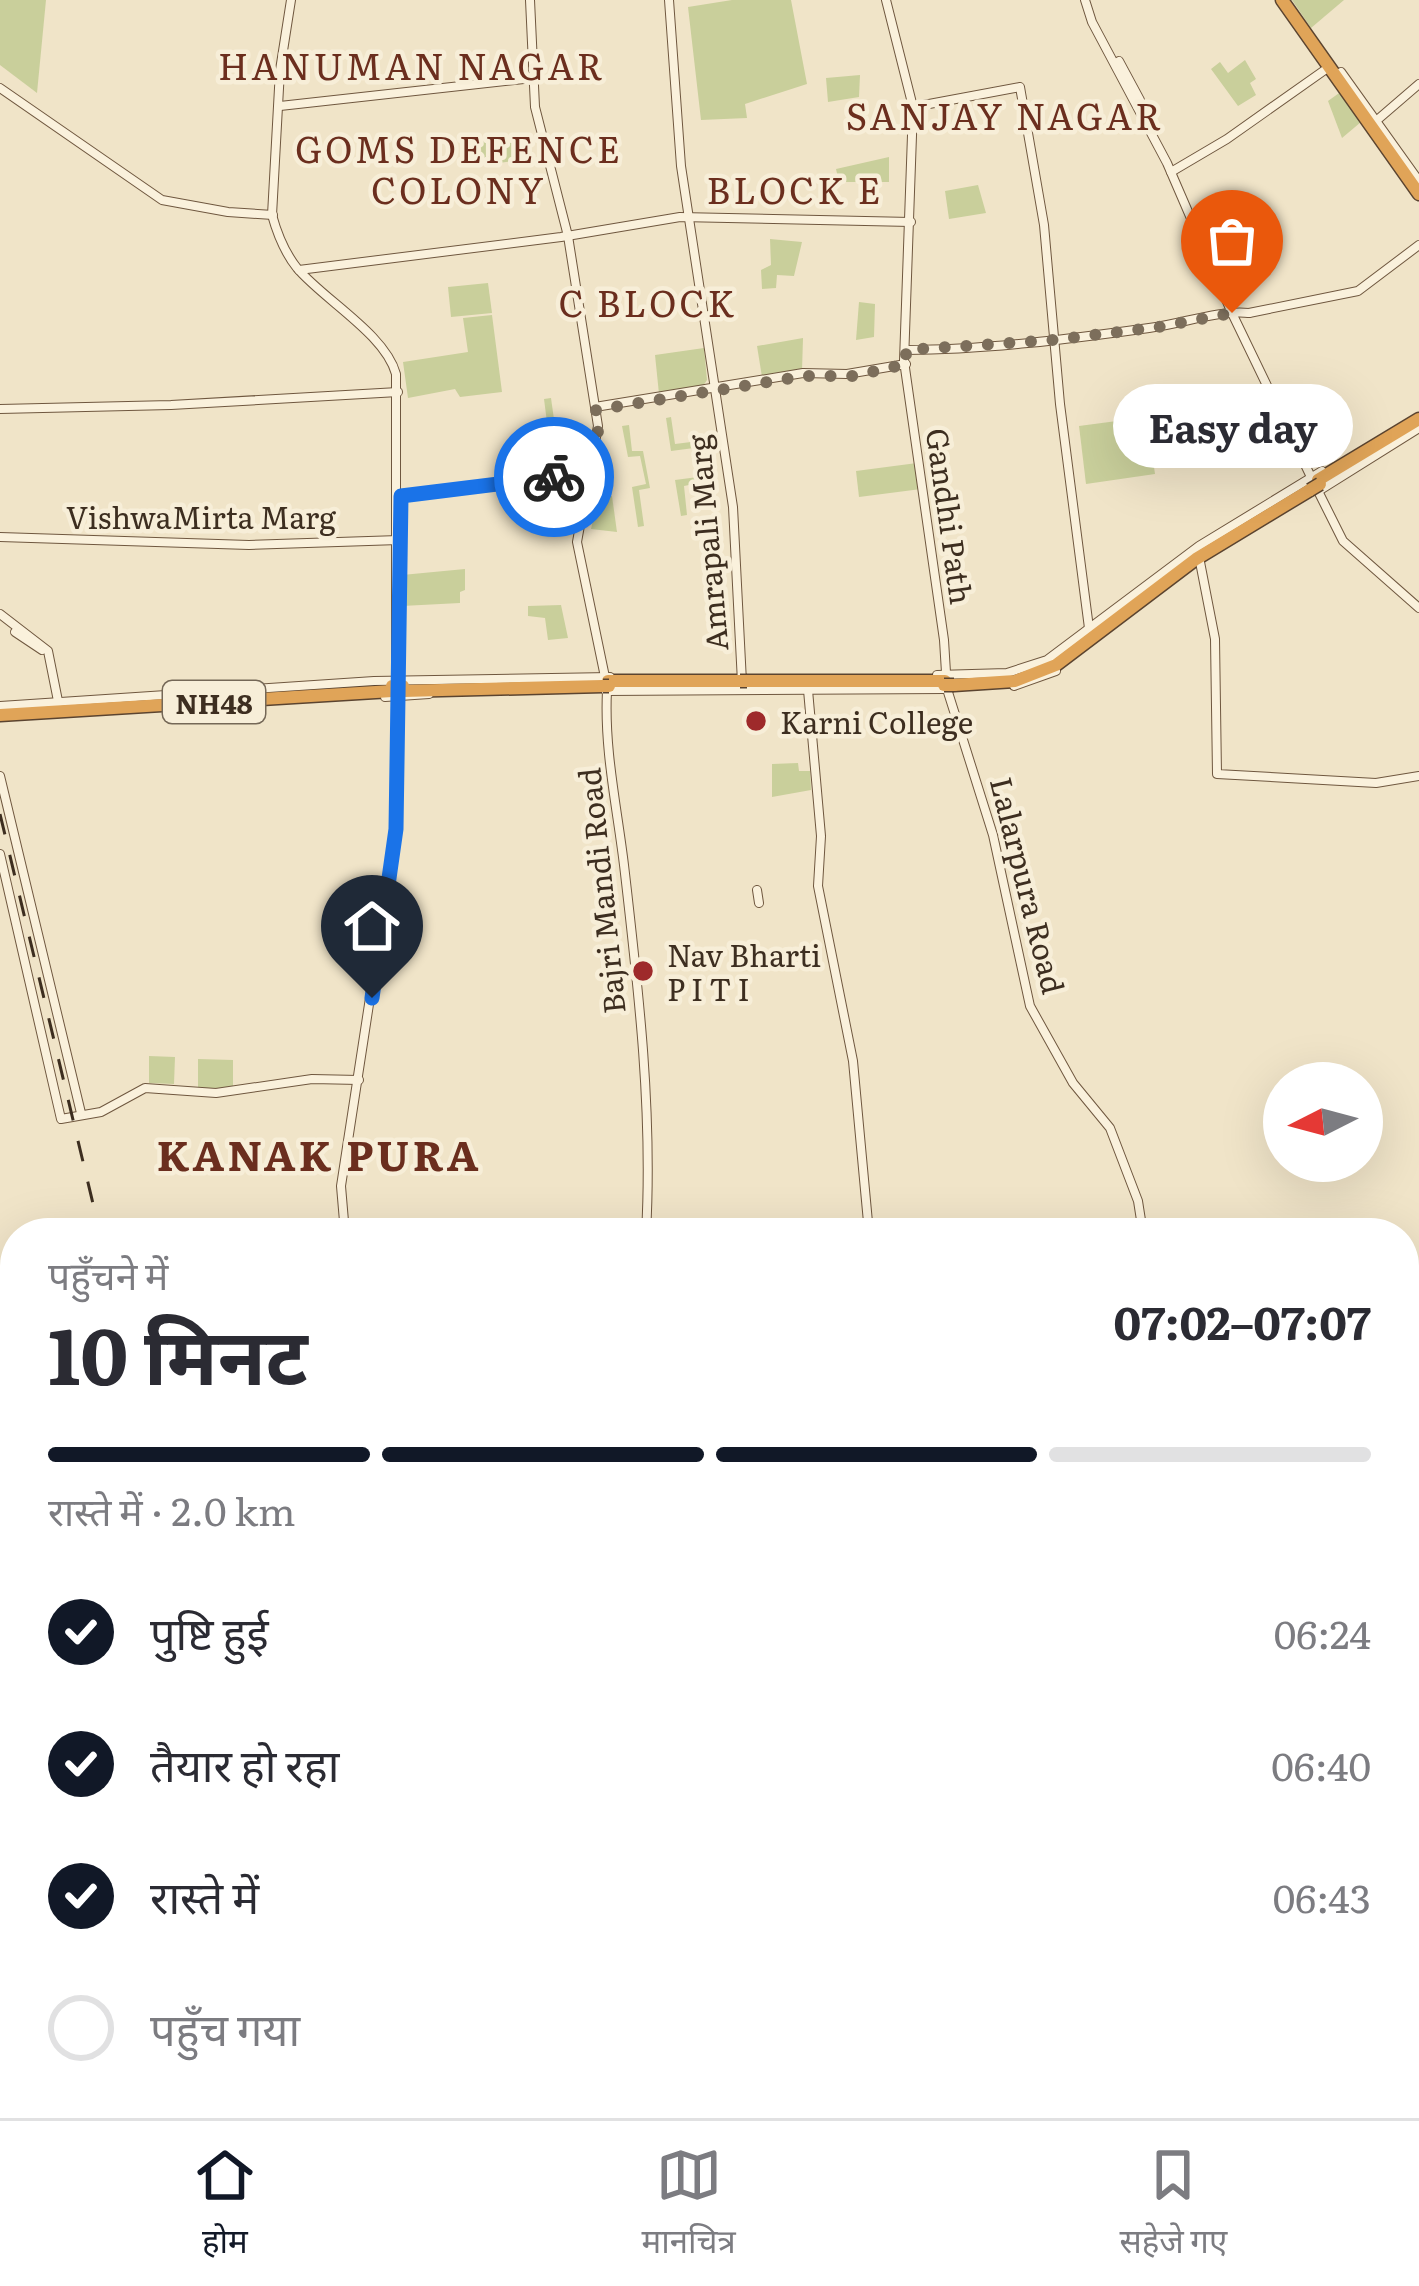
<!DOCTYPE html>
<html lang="hi">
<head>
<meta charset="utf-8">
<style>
  body { margin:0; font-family:Literata,"Noto Sans Devanagari",serif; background:#f7f7f7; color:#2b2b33; height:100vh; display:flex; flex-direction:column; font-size:45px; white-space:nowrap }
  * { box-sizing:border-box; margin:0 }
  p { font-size:39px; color:#7c7c81 }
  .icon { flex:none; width:66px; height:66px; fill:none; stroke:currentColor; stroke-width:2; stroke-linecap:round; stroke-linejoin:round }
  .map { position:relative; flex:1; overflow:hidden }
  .panel { position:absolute; left:0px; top:1218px; width:1419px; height:900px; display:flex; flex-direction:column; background:#fff; border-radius:48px 48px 0 0; box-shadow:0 12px 48px #0002 }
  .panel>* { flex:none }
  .needle { width:78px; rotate:264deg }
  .fabs { position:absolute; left:1263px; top:1062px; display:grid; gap:24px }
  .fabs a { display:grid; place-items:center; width:120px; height:120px; border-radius:50%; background:#fff; box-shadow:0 12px 48px #0002; font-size:60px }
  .pin { position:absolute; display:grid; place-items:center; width:102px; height:102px; color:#fff; margin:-123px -51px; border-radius:50% 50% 50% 0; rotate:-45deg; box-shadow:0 0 12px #0007 }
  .pin .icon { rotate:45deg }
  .courier { position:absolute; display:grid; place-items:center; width:120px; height:120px; margin:-60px; border:9px solid #1a73e8; border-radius:50%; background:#fff; color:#222; box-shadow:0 3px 15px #0007 }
  .bubble { position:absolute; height:84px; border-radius:42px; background:#fff; box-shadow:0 12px 48px #0002; font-size:39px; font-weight:700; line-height:84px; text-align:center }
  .headline em { font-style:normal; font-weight:700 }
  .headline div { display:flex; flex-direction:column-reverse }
  .headline { display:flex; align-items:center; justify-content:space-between; height:204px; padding:0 48px }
  h1 { font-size:78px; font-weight:700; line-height:90px }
  .bar { display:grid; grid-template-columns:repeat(4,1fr); gap:18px 12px; align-content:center; height:144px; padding:0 48px }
  .bar i { height:15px; border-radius:9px; background:#e1e1e2 }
  .bar .active { background:#111827 }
  .bar p { grid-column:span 4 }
  ol { padding:0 48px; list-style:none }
  li { display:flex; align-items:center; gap:36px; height:132px }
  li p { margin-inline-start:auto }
  li .icon { padding:12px; border-radius:50%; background:#111827; color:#fff; stroke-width:4 }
  li:last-child { color:#7c7c81 }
  li i { width:66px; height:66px; border:6px solid #e1e1e2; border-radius:50% }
  .tabs { display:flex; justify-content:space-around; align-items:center; height:168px; border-top:3px solid #e1e1e2; background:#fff; font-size:33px; color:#7c7c81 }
  .tabs a { display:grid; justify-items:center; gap:6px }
  .tabs .active { color:#111827 }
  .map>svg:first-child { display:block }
  .green { fill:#c9cf9b }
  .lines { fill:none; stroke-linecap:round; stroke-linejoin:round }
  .secondary-casing { stroke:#6f573f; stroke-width:10 }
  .highway-casing { stroke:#5b4430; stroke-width:15 }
  .secondary { stroke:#faf1dc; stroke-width:8 }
  .highway { stroke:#e0a458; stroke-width:12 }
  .rail { stroke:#3d2e20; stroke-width:3; stroke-dasharray:21 21; stroke-linecap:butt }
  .highway-bridge-casing { stroke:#5b4430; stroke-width:15; stroke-linecap:butt }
  .highway-bridge { stroke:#e0a458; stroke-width:12 }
  .done { stroke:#7c6e5b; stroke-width:12; stroke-dasharray:0 21.6 }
  .route { stroke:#1a73e8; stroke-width:15 }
  .poi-dot { fill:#9e2a2b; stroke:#f7eed8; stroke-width:4.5 }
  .labels { text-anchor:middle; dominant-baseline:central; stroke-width:9; stroke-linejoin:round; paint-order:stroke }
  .shield { fill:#f7eed8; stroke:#756857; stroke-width:3 }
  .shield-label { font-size:27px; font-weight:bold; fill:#3d2e20 }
  .street-label { font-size:30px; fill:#3d2e20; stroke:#f7eed8 }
  .poi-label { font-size:30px; fill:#3d2e20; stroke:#f7eed8; text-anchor:start }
  .quarter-label { font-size:36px; letter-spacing:3px; fill:#6b2e1e; stroke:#f7eed8 }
  .district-label { font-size:42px; font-weight:bold; letter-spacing:3px; fill:#6b2e1e; stroke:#f7eed8 }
</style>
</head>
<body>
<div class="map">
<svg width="1419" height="2118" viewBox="0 0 1419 2118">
  <rect width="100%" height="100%" fill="#f0e4c8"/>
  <!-- green -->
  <g class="green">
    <path d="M0,0H46L37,93L0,65Z"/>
    <path d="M732,0H791L807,84L745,104L747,118L701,120L688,7Z"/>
    <path d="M1292,0H1344L1311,28Z"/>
    <path d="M1245,60L1256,79L1250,83L1256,95L1238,106L1211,69L1220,62L1228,73Z"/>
    <path d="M860,75L859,97L828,102L826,78Z"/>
    <path d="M1342,91L1361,122L1342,138L1328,101Z"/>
    <path d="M525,134L528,159L483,165L480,141Z"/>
    <path d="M889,157V182H839L836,169Z"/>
    <path d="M978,185L986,213L949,219L945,191Z"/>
    <path d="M770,239L802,242L794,276L777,275L776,288L762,289L761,270L771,265Z"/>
    <path d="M488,283L492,313L451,317L448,287Z"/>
    <path d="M859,302L875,304L874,337L856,340Z"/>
    <path d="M492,315L502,392L460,397L455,389L408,398L403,362L468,352L463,318Z"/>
    <path d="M803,338L802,371L762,377L757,346Z"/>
    <path d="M704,348L707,380L703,386L659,394L655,355Z"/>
    <path d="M551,398L559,455L530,459L526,434L548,430L544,399Z"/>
    <path d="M671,417L675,444L699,441L704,482L684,486L687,515L681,516L675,480L698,477L694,448L671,451L666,418Z"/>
    <path d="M1147,417L1155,474L1086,484L1079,426Z"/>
    <path d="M629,425L632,451H643L650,488L639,490L644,526L638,527L632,487L646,484L640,456L628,457L622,426Z"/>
    <path d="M917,463L921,489L859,497L856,471Z"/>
    <path d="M612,496L617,532L591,529L598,498Z"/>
    <path d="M465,569V590L460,592V603L402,606V575Z"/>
    <path d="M561,605L568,638L548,640L545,618L528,616V606Z"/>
    <path d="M798,763L799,771H810L811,790L772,797V764Z"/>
    <path d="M149,1056L175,1057L174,1084L149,1083Z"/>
    <path d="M198,1059L233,1060V1088L198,1090Z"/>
    <path d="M0,1929L15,1932V2103H130L132,2118H0Z"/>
  </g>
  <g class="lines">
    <!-- secondary casing -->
    <g class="secondary-casing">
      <g id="secondary">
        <path d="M291,0L280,70L272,215C277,233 285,253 297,268C324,300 385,334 396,374V829L341,1186L345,1233"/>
        <path d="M530,0L535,107L568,236L598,426L577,542L605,677"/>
        <path d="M669,0L681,166L733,507L742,682"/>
        <path d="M886,0L913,107L904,361L944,640L947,689L993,835L1030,1006L1073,1083L1110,1128L1138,1201L1143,1233"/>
        <path d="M1085,0L1092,22L1167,163L1231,311L1311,477"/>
        <path d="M1119,61L1140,100"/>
        <path d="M1338,74L1341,72L1419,181"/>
        <path d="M0,88L162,200L228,212L273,215"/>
        <path d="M280,106L533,78"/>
        <path d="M913,107L1020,87L1044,225L1060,404L1089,628"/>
        <path d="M1376,121L1419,84"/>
        <path d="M1171,172L1227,139L1329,67"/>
        <path d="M299,270L561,237L680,217L911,222"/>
        <path d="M1249,313L1358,291L1419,245"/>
        <path d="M906,350C985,350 1070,339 1149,328C1183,324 1216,310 1249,313"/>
        <path d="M595,407L803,373L847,374L906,364"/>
        <path d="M0,409L171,405L398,392"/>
        <path d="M1316,487L1343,541L1419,608"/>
        <path d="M1320,490L1419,428"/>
        <path d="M401,496L555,477V471L590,476"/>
        <path d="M0,537L249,545L399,540"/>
        <path d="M1200,562L1215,639L1217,774L1376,783L1419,776"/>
        <path d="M0,614L48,651L58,701"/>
        <path d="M15,632L42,650"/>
        <path d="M937,675L1007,673L1047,660L1199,546L1322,471"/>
        <path d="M1014,686L1056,671"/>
        <path d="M808,690L821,836L818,886L853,1061L869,1233"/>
        <path d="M606,691L945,689"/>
        <path d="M607,691C604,749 617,807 624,865C638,986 653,1111 646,1233"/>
        <path d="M385,697L429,694"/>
        <path d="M0,706L374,681L610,677"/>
        <path d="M0,776L81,1113"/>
        <path d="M0,854L61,1119L101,1112L145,1088L216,1093L312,1079L359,1080"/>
        <path d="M757,890L759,903"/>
        <path d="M0,1928L15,1930"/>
        <path d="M486,2103L490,2118"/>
        <path d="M547,2103L561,2118"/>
        <path d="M1205,2103L1209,2118"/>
        <path d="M935,2118L937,2103"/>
        <path d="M1124,2118L1139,2103"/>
      </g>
    </g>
    <!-- highway casing -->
    <g class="highway-casing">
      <g id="highway">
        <path d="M1282,0L1419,194"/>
        <path d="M1318,480L1419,419"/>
        <path d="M608,681H740"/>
        <path d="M747,681H945"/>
        <path d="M954,685L1015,681L1056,665L1196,559L1310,490"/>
        <path d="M403,691L603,686"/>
        <path d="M0,715L392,691"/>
      </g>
    </g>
    <!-- secondary -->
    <use href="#secondary" class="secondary"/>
    <!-- highway -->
    <use href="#highway" class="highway"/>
    <!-- rail -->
    <g class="rail">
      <path d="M0,814L100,1233"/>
      <path d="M304,2103L308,2118"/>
    </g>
    <!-- highway-bridge casing -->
    <g class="highway-bridge-casing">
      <g id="highway-bridge">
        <path d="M1310,490L1320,484"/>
        <path d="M740,681H747"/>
        <path d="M944,685H954"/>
        <path d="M392,686H403"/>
        <path d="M603,686H609"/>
      </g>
    </g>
    <!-- highway-bridge -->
    <use href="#highway-bridge" class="highway-bridge"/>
  </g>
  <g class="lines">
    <!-- done -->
    <path class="done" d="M554,477L555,471L590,476L598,433L596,410L804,376H853L906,364V350L1053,340L1159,327L1232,313"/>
    <!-- route -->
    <path class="route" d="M372,998L396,829L401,496L554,477"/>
  </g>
  <!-- markers -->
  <g class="poi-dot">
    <circle cx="756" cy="721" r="12"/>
    <circle cx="643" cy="971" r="12"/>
  </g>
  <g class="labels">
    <!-- shield labels -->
    <rect class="shield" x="163" y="681" width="102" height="42" rx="9"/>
    <g class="shield-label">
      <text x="214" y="702">NH48</text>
    </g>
    <!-- street labels -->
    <g class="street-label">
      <text x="201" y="516">VishwaMirta Marg</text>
      <text transform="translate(951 516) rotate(82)">Gandhi Path</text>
      <text transform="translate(706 543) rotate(-95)">Amrapali Marg</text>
      <text transform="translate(1029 885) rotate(76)">Lalarpura Road</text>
      <text transform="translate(600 891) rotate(-96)">Bajri Mandi Road</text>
    </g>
    <!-- poi labels -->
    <g class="poi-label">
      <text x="780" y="721">Karni College</text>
      <text x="667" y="954">Nav Bharti<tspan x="667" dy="34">P I T I</tspan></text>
    </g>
    <!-- quarter labels -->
    <g class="quarter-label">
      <text x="412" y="64">HANUMAN NAGAR</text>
      <text x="1005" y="114">SANJAY NAGAR</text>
      <text x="459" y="147">GOMS DEFENCE<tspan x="459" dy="41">COLONY</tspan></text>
      <text x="795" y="188">BLOCK E</text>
      <text x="648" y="301">C BLOCK</text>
    </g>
    <!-- district labels -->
    <g class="district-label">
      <text x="319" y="1153">KANAK PURA</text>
    </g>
  </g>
</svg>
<div class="fabs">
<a><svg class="needle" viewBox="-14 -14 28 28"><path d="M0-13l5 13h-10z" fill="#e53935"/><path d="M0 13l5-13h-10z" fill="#7c7c81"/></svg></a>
</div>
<div class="pin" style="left:1232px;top:313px;background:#ea580c"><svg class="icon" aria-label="bag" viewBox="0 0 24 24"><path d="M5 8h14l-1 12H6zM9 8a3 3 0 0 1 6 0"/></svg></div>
<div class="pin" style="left:372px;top:998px;background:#1f2937"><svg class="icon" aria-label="home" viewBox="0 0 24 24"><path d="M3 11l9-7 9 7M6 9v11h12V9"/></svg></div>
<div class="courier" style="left:554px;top:477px"><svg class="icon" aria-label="bike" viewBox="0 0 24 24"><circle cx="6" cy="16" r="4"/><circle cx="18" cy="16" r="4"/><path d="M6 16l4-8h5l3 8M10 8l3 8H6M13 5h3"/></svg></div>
<div class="bubble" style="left:1113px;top:384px;width:240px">Easy day</div>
<section class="panel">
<div class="headline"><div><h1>10 मिनट</h1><p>पहुँचने में</p></div><em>07:02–07:07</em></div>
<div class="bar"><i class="active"></i><i class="active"></i><i class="active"></i><i></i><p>रास्ते में · 2.0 km</p></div>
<ol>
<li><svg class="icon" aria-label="check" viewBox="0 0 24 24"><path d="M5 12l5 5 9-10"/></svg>पुष्टि हुई<p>06:24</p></li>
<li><svg class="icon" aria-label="check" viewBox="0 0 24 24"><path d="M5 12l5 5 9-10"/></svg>तैयार हो रहा<p>06:40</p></li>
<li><svg class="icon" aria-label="check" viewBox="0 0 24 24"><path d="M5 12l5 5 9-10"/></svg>रास्ते में<p>06:43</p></li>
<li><i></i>पहुँच गया</li>
</ol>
</section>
</div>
<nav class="tabs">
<a class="active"><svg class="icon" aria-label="home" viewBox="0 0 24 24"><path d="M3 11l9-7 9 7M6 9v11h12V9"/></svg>होम</a>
<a><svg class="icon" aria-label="map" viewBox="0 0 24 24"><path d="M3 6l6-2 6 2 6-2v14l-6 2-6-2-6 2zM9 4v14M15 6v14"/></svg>मानचित्र</a>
<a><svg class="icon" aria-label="saved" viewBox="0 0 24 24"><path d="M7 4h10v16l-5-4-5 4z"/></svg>सहेजे गए</a>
</nav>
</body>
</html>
